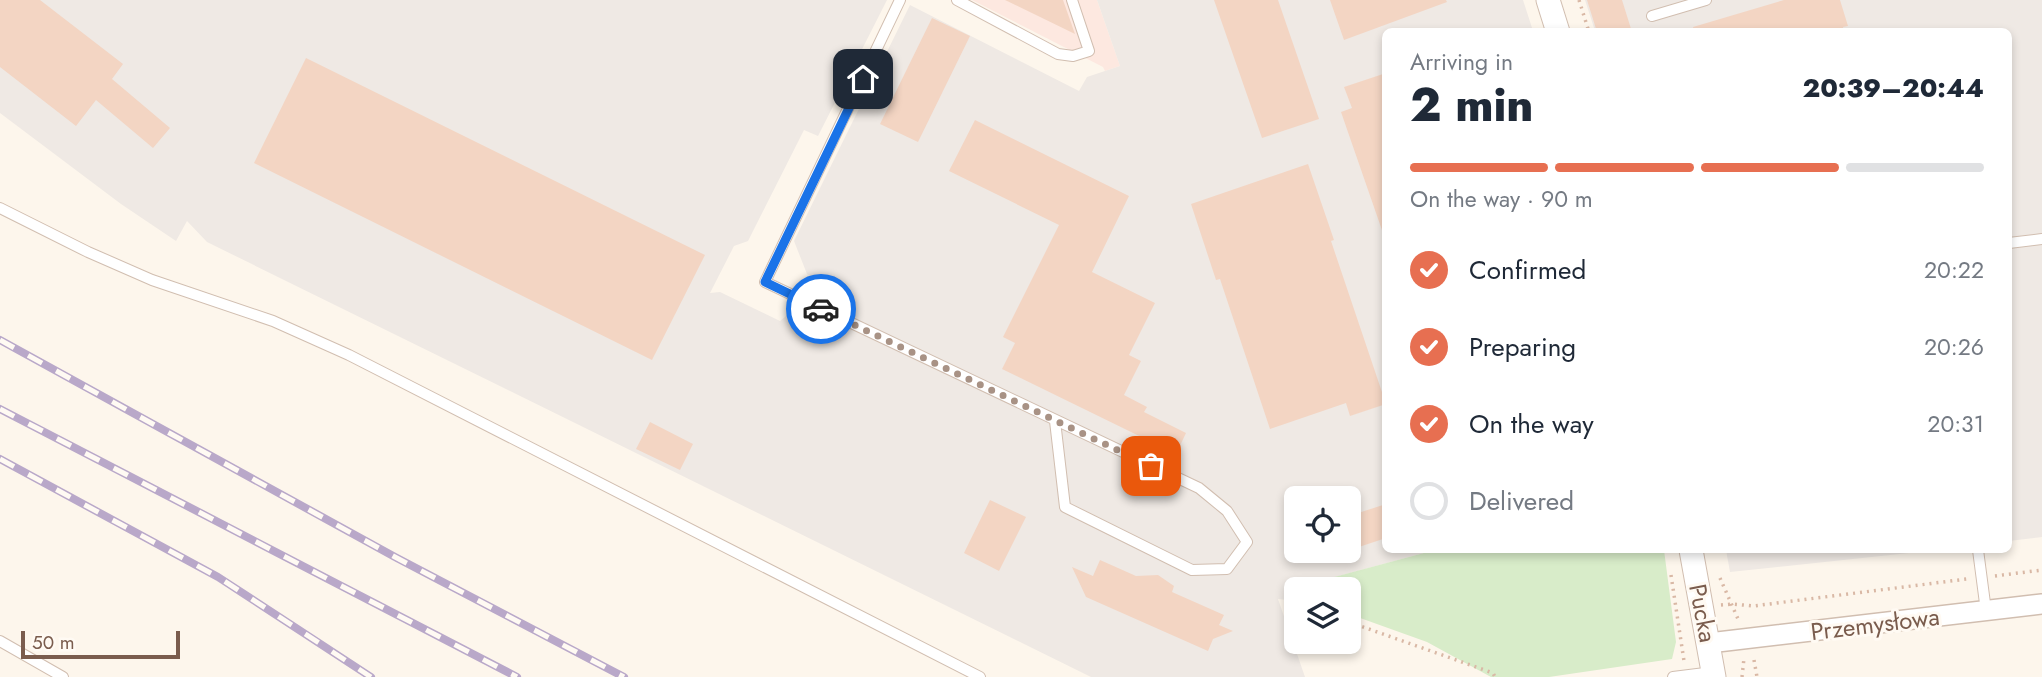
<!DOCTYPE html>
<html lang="en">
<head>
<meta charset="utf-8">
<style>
  body { margin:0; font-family:Jost,sans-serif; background:#f6f6f7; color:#1f2937; height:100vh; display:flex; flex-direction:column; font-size:26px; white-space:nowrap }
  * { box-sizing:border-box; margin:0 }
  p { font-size:23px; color:#747a83 }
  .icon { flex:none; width:38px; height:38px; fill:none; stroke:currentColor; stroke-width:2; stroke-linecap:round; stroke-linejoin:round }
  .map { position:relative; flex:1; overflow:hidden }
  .side { position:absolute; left:1382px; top:28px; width:630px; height:525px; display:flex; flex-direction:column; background:#fff; border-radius:10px; box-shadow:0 4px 10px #0003 }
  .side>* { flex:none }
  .buttons { position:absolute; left:1284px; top:486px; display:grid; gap:14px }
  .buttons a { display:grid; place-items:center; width:77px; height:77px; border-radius:10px; background:#fff; box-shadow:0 4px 10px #0003; font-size:35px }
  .scale { position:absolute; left:21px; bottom:18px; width:159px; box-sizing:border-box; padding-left:7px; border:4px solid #7a5c4d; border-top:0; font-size:19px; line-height:24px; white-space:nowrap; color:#7a5c4d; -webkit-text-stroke:5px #fffaf3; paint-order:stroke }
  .pin { position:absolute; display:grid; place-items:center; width:60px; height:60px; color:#fff; margin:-30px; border-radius:14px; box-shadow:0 4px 10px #0006 }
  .courier { position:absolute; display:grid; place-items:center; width:70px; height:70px; margin:-35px; border:5px solid #1a73e8; border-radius:50%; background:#fff; color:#222; box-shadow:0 2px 9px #0007 }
  .overview em { font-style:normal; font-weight:800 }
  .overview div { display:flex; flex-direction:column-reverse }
  .overview { display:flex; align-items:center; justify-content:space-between; height:119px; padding:0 28px }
  h1 { font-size:46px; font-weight:800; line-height:52px }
  .bar { display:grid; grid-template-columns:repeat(4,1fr); gap:10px 7px; align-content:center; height:84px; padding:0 28px }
  .bar i { height:9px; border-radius:5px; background:#e0e1e3 }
  .bar .active { background:#e76f51 }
  .bar p { grid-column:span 4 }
  ol { padding:0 28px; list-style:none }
  li { display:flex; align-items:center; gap:21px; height:77px }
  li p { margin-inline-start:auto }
  li .icon { padding:7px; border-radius:50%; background:#e76f51; color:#fff; stroke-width:4 }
  li:last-child { color:#747a83 }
  li i { width:38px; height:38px; border:4px solid #e0e1e3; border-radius:50% }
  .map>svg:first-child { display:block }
  .commercial { fill:#fde8e0 }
  .industrial { fill:#efe9e4; fill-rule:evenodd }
  .green { fill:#d8ecc9 }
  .building { fill:#f3d5c3 }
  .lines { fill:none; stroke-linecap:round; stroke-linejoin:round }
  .service-casing { stroke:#d1beb0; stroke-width:12 }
  .minor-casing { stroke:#d1beb0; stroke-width:22 }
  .tertiary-casing { stroke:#d1beb0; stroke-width:25 }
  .path { stroke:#d9b8a5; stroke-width:3.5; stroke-dasharray:2 5; stroke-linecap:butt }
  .service { stroke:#fff; stroke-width:10 }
  .minor { stroke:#fff; stroke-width:19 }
  .tertiary { stroke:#fff; stroke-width:23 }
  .rail-casing { stroke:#b9a8c9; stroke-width:8 }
  .rail { stroke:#fffaf3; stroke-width:5; stroke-dasharray:16; stroke-linecap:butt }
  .done { stroke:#a89285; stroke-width:7; stroke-dasharray:0 12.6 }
  .route { stroke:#1a73e8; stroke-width:9 }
  .labels { text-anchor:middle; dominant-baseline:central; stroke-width:6; stroke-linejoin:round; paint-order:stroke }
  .street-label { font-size:24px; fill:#7a5c4d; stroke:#fffaf3 }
</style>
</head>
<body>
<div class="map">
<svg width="2042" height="677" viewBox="0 0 2042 677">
  <rect width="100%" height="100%" fill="#fdf6ec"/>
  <!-- commercial -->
  <path class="commercial" d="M972,0H1097L1120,66L1105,71L1103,67Z"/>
  <!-- industrial -->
  <g class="industrial">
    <path d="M0,0H887L818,136L804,130L748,241L734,246L710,293L720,292L780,321L802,303L813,278L807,274L794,241L910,5L1079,91L1087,77L1120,66L1097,0H1523L1533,31L1386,32V550H1435L1313,583L1315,590H1297V601L1278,599L1305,677H1091L207,242L187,221L176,241L121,204L0,113ZM1297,499H1349V551H1297Z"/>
    <path d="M1585,0H2042V537L2009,541V32L1595,31Z"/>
    <path d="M1726,550H1937L1730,572Z"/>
  </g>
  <!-- green -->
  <path class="green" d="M1435,550H1664L1676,642L1672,659L1549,677H1491L1427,642L1349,614V590H1315L1312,583Z"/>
  <!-- building -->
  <g class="building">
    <path d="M0,0H40L123,64L112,79L170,128L153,148L96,100L76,126L0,67Z"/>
    <path d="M1005,0H1063L1075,34Z"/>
    <path d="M1214,0H1278L1319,119L1262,138Z"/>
    <path d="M1330,0H1446L1447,2L1344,40Z"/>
    <path d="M1587,0H1622L1632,32H1597Z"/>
    <path d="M1784,0H1840L1848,26L1843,27L1844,32H1694L1693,27Z"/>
    <path d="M932,18L970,36L918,142L880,124Z"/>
    <path d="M306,58L705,255L652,360L254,163Z"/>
    <path d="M1386,73V236H1384L1341,112L1352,108L1344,87Z"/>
    <path d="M975,120L1129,196L1092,272L1155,303L1129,355L1141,361L1124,395L1147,407L1144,412L1186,433L1176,454L1002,369L1015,343L1003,337L1059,225L949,171Z"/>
    <path d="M1308,164L1334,240L1331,241L1386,404L1350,416L1346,403L1270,429L1220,279L1216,280L1191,204Z"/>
    <path d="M650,422L693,444L680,470L636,449Z"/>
    <path d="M990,500L1026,517L999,571L964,553Z"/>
    <path d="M1386,504V538L1353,549L1349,536V516Z"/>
    <path d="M1100,560L1136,576L1158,575L1174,586L1172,592L1224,615L1219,625L1233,631L1213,639L1208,651L1086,597L1072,567L1093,576Z"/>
  </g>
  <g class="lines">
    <!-- service casing -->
    <g class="service-casing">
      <g id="service">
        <path d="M900,0L765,282L1199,488L1227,511L1247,542L1227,569L1192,570L1065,507L1055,421"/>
        <path d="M957,0L1058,54L1073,56L1089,51L1072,0"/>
        <path d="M1652,16L1706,0"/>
        <path d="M0,208L88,252L152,280L273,321L349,355L980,677"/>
        <path d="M2009,243L2042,239"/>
        <path d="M1978,550L1986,611"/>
        <path d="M0,641L63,677"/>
        <path d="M1673,677L1713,672"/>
      </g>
    </g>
    <!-- minor casing -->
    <g class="minor-casing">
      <path id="minor" d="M1709,643L2042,604"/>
    </g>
    <!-- tertiary casing -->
    <g class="tertiary-casing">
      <g id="tertiary">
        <path d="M1548,0L1558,32"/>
        <path d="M1691,550L1714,677"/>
      </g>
    </g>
    <!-- path -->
    <g class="path">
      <path d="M1579,0L1589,32"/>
      <path d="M1671,575L1684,661"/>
      <path d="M1995,576L2042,570"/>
      <path d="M1720,578L1738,619"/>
      <path d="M1721,605L1733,604L1753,606L1967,579"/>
      <path d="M1349,622L1493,673L1495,677"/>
      <path d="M1754,660L1757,677"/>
      <path d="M1742,677L1744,658"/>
    </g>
    <!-- service -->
    <use href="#service" class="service"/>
    <!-- minor -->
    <use href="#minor" class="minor"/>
    <!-- tertiary -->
    <use href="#tertiary" class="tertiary"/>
    <!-- rail casing -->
    <g class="rail-casing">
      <g id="rail">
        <path d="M0,340L395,557L624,677"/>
        <path d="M0,409L517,677"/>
        <path d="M0,459L218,577L371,677"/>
      </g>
    </g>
    <!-- rail -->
    <use href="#rail" class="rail"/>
  </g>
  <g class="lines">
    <!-- done -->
    <path class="done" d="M821,309L1151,466"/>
    <!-- route -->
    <path class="route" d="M821,309L765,282L863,79"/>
  </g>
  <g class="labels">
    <!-- street labels -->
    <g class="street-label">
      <text transform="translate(1703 613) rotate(79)">Pucka</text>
      <text transform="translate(1875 624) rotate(-7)">Przemysłowa</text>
    </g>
  </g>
</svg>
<div class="buttons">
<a><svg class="icon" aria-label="locate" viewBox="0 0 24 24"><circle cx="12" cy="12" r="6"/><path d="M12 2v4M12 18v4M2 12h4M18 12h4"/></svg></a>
<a><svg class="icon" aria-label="layers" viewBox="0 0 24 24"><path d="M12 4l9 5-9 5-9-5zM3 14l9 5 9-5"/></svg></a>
</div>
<div class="scale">50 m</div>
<div class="pin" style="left:1151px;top:466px;background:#ea580c"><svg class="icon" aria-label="bag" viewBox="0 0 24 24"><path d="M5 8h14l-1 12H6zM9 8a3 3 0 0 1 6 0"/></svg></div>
<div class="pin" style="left:863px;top:79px;background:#1f2937"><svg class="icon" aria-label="home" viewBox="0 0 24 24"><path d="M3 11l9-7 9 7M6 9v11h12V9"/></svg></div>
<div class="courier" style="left:821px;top:309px"><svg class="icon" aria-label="car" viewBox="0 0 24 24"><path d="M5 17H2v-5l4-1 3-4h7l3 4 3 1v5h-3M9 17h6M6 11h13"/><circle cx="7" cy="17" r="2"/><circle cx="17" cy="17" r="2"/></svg></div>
<section class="side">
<div class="overview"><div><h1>2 min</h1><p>Arriving in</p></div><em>20:39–20:44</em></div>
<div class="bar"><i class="active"></i><i class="active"></i><i class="active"></i><i></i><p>On the way · 90 m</p></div>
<ol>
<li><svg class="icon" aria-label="check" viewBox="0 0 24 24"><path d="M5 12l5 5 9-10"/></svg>Confirmed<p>20:22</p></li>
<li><svg class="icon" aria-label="check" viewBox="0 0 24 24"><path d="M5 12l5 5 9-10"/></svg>Preparing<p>20:26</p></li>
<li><svg class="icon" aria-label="check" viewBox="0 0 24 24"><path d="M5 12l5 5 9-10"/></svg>On the way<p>20:31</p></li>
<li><i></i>Delivered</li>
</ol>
</section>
</div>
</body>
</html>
